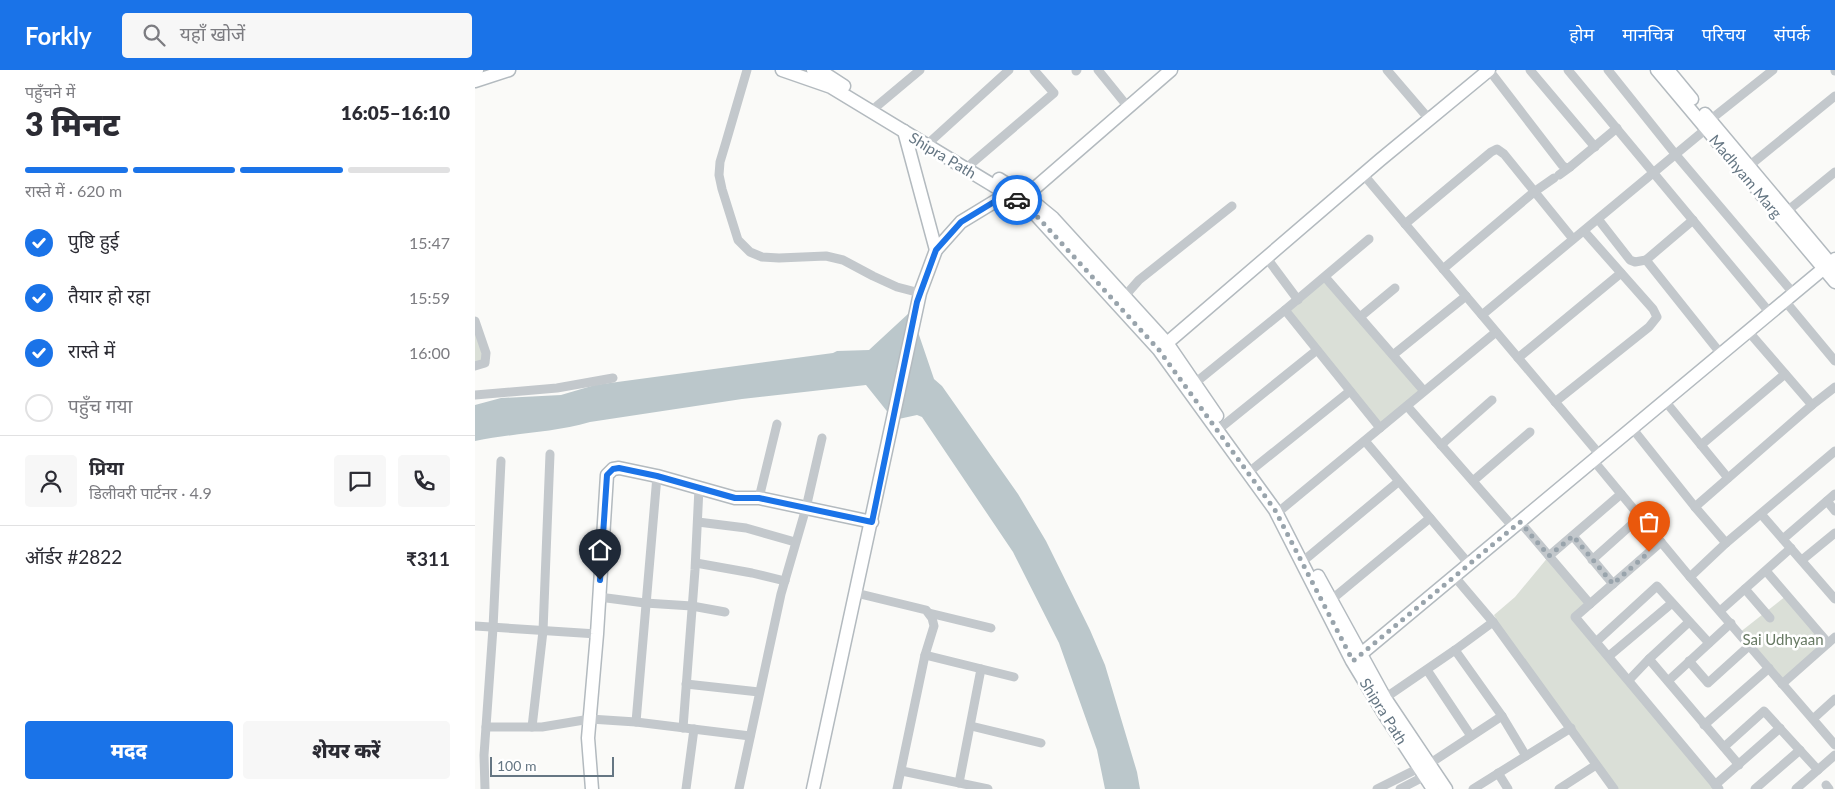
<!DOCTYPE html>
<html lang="hi">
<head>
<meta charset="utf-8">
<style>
  body { margin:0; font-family:Lato,"Noto Sans Devanagari",sans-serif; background:#f7f7f7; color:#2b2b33; height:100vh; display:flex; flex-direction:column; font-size:19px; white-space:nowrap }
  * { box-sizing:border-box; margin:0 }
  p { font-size:16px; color:#7c7c81 }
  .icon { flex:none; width:28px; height:28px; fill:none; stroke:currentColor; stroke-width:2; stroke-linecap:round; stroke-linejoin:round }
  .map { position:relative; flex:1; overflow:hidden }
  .details { display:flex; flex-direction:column; background:#fff; width:475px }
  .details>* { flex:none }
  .scale { position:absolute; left:15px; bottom:12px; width:124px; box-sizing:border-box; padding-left:5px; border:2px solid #657683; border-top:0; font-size:14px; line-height:18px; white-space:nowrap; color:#657683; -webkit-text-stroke:4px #fff; paint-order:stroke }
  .pin { position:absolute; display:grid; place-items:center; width:42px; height:42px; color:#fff; margin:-51px -21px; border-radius:50% 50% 50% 0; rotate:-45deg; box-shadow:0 0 5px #0007 }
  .pin .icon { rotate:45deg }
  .courier { position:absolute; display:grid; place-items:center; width:50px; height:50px; margin:-25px; border:4px solid #1a73e8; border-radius:50%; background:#fff; color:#222; box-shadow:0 1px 6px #0007 }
  .summary em { font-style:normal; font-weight:800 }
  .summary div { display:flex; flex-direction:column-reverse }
  .summary { display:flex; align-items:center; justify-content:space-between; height:85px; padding:0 25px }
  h1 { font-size:32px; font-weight:800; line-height:38px }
  .bar { display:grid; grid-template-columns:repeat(4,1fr); gap:8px 5px; align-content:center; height:60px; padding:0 25px }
  .bar i { height:6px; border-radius:4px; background:#e1e1e2 }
  .bar .current { background:#1a73e8 }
  .bar p { grid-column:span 4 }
  .line { display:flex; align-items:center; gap:12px; padding:0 25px; border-top:1px solid #e1e1e2 }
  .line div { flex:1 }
  .round { display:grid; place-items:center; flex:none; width:52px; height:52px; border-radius:5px; background:#f7f7f7 }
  ol { padding:0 25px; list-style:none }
  li { display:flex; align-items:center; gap:15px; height:55px }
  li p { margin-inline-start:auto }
  li .icon { padding:5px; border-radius:50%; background:#1a73e8; color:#fff; stroke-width:4 }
  li:last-child { color:#7c7c81 }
  li i { width:28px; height:28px; border:2px solid #e1e1e2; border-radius:50% }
  .action { display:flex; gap:10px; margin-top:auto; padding:10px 25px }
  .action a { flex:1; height:58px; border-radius:5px; background:#1a73e8; color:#fff; font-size:20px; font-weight:800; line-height:58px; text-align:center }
  .action a+a { background:#f7f7f7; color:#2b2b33 }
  header { display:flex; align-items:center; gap:30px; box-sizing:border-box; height:70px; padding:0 25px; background:#1a73e8; color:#fff }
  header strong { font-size:24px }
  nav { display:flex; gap:28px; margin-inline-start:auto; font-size:18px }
  .search { width:350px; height:45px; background:#f7f7f7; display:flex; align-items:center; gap:12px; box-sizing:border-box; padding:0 18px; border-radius:5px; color:#7c7c81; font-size:19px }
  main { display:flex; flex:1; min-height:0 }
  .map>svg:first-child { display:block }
  .green { fill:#dadfd7 }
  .water { fill:#bbc7cb }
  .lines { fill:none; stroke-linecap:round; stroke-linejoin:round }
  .secondary-casing { stroke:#b3babf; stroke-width:15 }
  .street { stroke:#c3c8cc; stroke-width:9 }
  .secondary { stroke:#fff; stroke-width:12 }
  .done { stroke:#99a4ac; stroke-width:5; stroke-dasharray:0 9 }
  .route { stroke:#1a73e8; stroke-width:6 }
  .labels { text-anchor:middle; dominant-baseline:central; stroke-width:5; stroke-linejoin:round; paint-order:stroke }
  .street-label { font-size:15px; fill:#657683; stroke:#fff }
  .park-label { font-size:15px; fill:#687a64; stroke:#fff }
</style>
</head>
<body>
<header>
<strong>Forkly</strong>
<div class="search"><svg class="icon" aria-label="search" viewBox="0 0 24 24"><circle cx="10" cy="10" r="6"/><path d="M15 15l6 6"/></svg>यहाँ खोजें</div>
<nav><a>होम</a><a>मानचित्र</a><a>परिचय</a><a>संपर्क</a></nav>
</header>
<main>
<section class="details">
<div class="summary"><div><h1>3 मिनट</h1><p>पहुँचने में</p></div><em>16:05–16:10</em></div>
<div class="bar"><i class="current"></i><i class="current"></i><i class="current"></i><i></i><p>रास्ते में · 620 m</p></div>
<ol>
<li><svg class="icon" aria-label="check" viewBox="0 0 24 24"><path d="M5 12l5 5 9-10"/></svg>पुष्टि हुई<p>15:47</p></li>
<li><svg class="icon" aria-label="check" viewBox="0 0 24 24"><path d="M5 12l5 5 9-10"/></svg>तैयार हो रहा<p>15:59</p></li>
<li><svg class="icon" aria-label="check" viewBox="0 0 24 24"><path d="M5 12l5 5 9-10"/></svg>रास्ते में<p>16:00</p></li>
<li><i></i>पहुँच गया</li>
</ol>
<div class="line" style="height:90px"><a class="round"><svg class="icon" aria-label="person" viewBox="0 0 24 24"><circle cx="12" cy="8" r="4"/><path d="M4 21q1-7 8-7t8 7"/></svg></a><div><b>प्रिया</b><p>डिलीवरी पार्टनर · 4.9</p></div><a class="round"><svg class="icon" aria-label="chat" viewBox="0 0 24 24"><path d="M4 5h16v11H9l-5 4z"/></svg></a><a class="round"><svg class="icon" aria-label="phone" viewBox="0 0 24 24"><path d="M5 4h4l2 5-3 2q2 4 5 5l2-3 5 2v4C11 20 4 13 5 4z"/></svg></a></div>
<div class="line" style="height:65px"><div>ऑर्डर #2822</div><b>₹311</b></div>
<div class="action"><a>मदद</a><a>शेयर करें</a></div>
</section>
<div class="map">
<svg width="1360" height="719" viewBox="0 0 1360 719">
  <rect width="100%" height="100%" fill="#fafaf8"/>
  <!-- green -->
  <g class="green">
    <path d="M850,207L949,321L905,358L810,240Z"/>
    <path d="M0,251L10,293L0,296Z"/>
    <path d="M1074,486L1115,534L1101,546L1245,719H1139L1018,552L1021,549L1019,545L1040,527Z"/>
    <path d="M1311,526L1351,574L1307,614L1264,563Z"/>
  </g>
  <!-- water -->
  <path class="water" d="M434,243L443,262L459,309L467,316L543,424L571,471L615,560L630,595L662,702L665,719H630L622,680L584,573L538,482L447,347L442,345L419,350L391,315L267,329L115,352C77,363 38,363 0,371V335L26,328L86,325L120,315L358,283L362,281L394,280Z"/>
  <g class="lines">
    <!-- secondary casing -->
    <g class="secondary-casing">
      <g id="secondary">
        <path d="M307,0L356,17L544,131L559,143L684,280L800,440L877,591L911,647L958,719"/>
        <path d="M338,0L352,5L369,16"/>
        <path d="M1182,0L1360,212"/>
        <path d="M1193,0L1217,29"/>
        <path d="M0,1L2,0"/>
        <path d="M0,11L34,0"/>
        <path d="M1230,44L1360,199"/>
        <path d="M429,61L461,180"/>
        <path d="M524,109L550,125L578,148L692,273L742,346"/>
        <path d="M545,131L696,0"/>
        <path d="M692,273L905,90L1014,0"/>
        <path d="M843,506L910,628L971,719"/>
        <path d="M880,589L1360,189"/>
        <path d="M117,719L113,668L122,564L132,405L138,399L144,398L182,406L260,428H284L397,452"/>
        <path d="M338,719L445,223L461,180L486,152L532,124"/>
      </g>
    </g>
    <!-- street -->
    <g class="street">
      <path d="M272,0L251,72L245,92L244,105L247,119L263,170L275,182L287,187L304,188L351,186L368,190L398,206L422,217L445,223"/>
      <path d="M623,0L653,37"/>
      <path d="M912,0L954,49"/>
      <path d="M1014,0L1087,95L1091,98L1095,97L1142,58"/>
      <path d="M1055,0L1120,77"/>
      <path d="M1093,0L1295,243"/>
      <path d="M1133,0L1201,85L1319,224"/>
      <path d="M1360,0V1"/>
      <path d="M601,1L602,0"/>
      <path d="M402,36L445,0"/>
      <path d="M1235,50L1298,0"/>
      <path d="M457,70L534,0"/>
      <path d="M497,93L579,23L559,0"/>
      <path d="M1274,96L1360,26"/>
      <path d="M888,104L1125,385"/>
      <path d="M1084,105L1095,97"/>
      <path d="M1311,142L1360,102"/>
      <path d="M1123,149L1155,190L1160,192L1171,190L1218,150"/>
      <path d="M930,154L1016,82L1022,79L1029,84L1098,169"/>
      <path d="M791,187L823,230"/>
      <path d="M1171,190L1246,284"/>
      <path d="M968,199L1059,122L1079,108"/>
      <path d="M850,207L949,321"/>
      <path d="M649,227L664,210L757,136"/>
      <path d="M1310,231L1360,291"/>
      <path d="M810,240L905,358"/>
      <path d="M1007,245L1231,59"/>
      <path d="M885,247L920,218"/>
      <path d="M0,251L11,283L10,293L0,296"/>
      <path d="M1273,261L1337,335"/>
      <path d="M918,285L991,226"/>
      <path d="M1043,288L1146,203"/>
      <path d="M720,313L810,240L894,169"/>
      <path d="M0,325L82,318L138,308"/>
      <path d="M1190,331L1253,408"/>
      <path d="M1080,332L1174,257L1182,247L1178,239L1109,161"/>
      <path d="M932,336L1038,457"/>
      <path d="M749,355L842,280"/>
      <path d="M1157,358L1220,437L1251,473"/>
      <path d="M890,371L994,494"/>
      <path d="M966,375L1017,330"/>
      <path d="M1226,375L1310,304"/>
      <path d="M1118,390L1215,507L1360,675"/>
      <path d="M779,398L875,321"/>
      <path d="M998,411L1055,362"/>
      <path d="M284,428L302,354"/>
      <path d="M1352,431L1360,441"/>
      <path d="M1220,437L1337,335L1360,317"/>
      <path d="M807,439L1021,262"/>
      <path d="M1286,444L1360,529"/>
      <path d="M223,452L271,458L320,472"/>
      <path d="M1045,452L1115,534"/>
      <path d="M1098,466L1138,514"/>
      <path d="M1308,469L1360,424"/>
      <path d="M1186,472L1100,547L1244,719"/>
      <path d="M1074,486L1146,424"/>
      <path d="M833,487L923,412"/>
      <path d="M1117,490L1165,447"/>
      <path d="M1327,490L1360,463"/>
      <path d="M221,493L277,503L310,511"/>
      <path d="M1291,501L1353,573"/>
      <path d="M979,506L1018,552L1139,719"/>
      <path d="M1215,507L1251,473L1360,381"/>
      <path d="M1270,519L1295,548"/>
      <path d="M381,523L451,540L457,548L459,556L450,585L422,719"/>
      <path d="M124,527L170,533L217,536L250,542"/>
      <path d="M856,530L955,448"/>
      <path d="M1245,541L1316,478"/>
      <path d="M454,543L516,558"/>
      <path d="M0,556L122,564"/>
      <path d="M1122,571L1182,516L1234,573"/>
      <path d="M980,580L1027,646L1051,686"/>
      <path d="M450,585L539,607"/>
      <path d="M1134,586L1197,533"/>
      <path d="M1174,589L1214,552"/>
      <path d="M1214,591L1233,613L1275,575"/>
      <path d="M952,600L996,666"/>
      <path d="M1154,610L1174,589L1264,695"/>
      <path d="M1193,611L1256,553"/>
      <path d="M211,614L284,622"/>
      <path d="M1307,614L1360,567"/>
      <path d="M910,628L980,580L1018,552"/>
      <path d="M1338,649L1360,629"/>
      <path d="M161,652L182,406"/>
      <path d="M1229,655L1294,598"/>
      <path d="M496,656L566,673"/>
      <path d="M11,657H67L115,649L161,652L275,666"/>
      <path d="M57,657L68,561L75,384"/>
      <path d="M208,658L220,500L224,418"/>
      <path d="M1249,677L1289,641L1343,700"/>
      <path d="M954,694L1027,646"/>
      <path d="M427,701L513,719"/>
      <path d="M1023,703L1033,719"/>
      <path d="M484,713L506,599"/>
      <path d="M1240,715L1305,658"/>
      <path d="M1351,715L1354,719"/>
      <path d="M10,719L9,685L18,558L26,391"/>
      <path d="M211,719L219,659"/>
      <path d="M264,719L306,524L331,438L347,368"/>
      <path d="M902,719L944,698"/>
      <path d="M925,719L950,706"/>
      <path d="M998,719L1096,658"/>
      <path d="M1084,719L1121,695"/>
      <path d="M1280,719L1325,680"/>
      <path d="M1321,719L1360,685"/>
    </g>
    <!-- secondary -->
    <use href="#secondary" class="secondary"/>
  </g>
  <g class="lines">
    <!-- done -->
    <path class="done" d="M542,130L559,143L684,280L800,440L878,591L1045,452L1074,486L1098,466L1138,514L1174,482"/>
    <!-- route -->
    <path class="route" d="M125,510L132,405L138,399L144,398L182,406L260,428H284L397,452L442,232L461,180L486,152L532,124L542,130"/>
  </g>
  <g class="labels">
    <!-- street labels -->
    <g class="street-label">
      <text transform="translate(468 85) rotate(31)">Shipra Path</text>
      <text transform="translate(1271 106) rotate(50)">Madhyam Marg</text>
      <text transform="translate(909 641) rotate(58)">Shipra Path</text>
    </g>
    <!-- park labels -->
    <g class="park-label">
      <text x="1308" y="569">Sai Udhyaan</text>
    </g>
  </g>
</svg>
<div class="scale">100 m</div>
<div class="pin" style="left:1174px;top:482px;background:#ea580c"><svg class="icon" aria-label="bag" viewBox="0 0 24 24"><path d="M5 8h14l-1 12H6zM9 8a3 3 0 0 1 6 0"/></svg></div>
<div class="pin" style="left:125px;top:510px;background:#1f2937"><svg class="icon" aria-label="home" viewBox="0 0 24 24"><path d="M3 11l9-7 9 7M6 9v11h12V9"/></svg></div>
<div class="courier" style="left:542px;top:130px"><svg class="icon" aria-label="car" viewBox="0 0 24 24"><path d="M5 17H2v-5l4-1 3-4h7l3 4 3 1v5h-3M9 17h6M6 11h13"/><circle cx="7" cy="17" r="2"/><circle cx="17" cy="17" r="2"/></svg></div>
</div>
</main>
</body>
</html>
